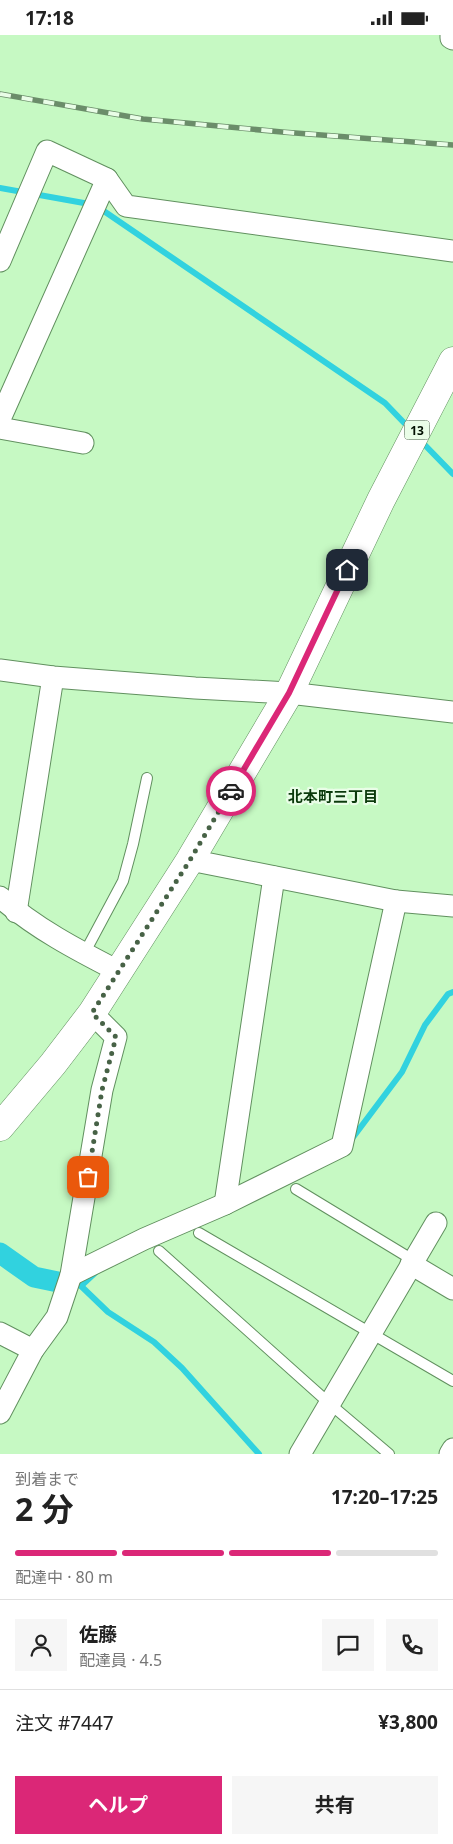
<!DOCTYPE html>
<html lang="ja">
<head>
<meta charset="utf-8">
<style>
  body { margin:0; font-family:"Noto Sans","Noto Sans JP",sans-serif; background:#f6f6f6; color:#222; height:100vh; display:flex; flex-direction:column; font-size:19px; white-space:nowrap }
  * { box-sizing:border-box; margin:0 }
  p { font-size:16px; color:#767676 }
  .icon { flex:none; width:28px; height:28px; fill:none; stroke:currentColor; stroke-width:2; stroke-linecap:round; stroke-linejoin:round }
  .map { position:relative; height:1419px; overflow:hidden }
  .side { display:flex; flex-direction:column; background:#fff; flex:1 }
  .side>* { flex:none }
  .pin { position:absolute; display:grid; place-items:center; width:42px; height:42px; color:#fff; margin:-21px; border-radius:10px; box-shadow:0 2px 8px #0006 }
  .courier { position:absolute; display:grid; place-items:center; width:50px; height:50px; margin:-25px; border:4px solid #db2777; border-radius:50%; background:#fff; color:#222; box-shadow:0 1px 6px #0007 }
  .overview em { font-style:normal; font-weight:700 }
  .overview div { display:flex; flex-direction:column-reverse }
  .overview { display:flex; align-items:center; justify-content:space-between; height:85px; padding:0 15px }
  h1 { font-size:32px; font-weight:700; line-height:38px }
  .bar { display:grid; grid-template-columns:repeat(4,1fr); gap:8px 5px; align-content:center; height:60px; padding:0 15px }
  .bar i { height:6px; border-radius:4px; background:#e0e0e0 }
  .bar .active { background:#db2777 }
  .bar p { grid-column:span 4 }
  .line { display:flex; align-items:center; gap:12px; padding:0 15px; border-top:1px solid #e0e0e0 }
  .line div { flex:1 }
  .round { display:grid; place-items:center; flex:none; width:52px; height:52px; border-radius:0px; background:#f6f6f6 }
  .action { display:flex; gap:10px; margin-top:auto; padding:10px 15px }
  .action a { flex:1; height:58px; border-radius:0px; background:#db2777; color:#fff; font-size:20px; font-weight:700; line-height:58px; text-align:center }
  .action a+a { background:#f6f6f6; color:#222 }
  .status { display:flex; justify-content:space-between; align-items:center; height:35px; padding:0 25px; background:#fff; direction:ltr }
  .status svg { height:14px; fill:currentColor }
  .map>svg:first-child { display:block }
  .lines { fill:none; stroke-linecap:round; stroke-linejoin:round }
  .stream { stroke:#31d2df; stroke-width:6 }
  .canal { stroke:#31d2df; stroke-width:21 }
  .lane-casing { stroke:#61905f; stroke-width:12 }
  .street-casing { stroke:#61905f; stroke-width:23 }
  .primary-casing { stroke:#61905f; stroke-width:29 }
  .lane { stroke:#fff; stroke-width:10 }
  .street { stroke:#fff; stroke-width:21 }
  .primary { stroke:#fff; stroke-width:28 }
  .rail-casing { stroke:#6b8d6a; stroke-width:5.5 }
  .rail { stroke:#e9fde7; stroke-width:4; stroke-dasharray:11; stroke-linecap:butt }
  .done { stroke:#476246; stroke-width:5; stroke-dasharray:0 9 }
  .route { stroke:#db2777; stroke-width:6 }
  .labels { text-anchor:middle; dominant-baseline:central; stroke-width:4.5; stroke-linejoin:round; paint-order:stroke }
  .shield { fill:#e9fde7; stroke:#475747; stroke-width:1 }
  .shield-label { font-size:12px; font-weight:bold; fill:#021002 }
  .neighbourhood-label { font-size:15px; font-weight:bold; fill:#0b3a0c; stroke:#e9fde7 }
</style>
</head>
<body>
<div class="status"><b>17:18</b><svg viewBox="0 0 49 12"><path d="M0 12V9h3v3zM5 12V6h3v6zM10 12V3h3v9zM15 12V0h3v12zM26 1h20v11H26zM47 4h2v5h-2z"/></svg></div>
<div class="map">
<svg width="453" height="1419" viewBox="0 0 453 1419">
  <rect width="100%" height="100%" fill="#c6f9c3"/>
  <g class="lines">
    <!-- stream -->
    <g class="stream">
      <path d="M0,153L95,170L385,368L410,394"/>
      <path d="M420,405L453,439"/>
      <path d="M351,1105L402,1037L425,990L448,959L453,957"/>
      <path d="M79,1250L81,1251L108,1277L154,1307L182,1333L259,1419"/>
      <path d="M81,1251L96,1237"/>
    </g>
    <!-- canal -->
    <path class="canal" d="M0,1218L34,1242L58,1247"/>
    <!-- lane casing -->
    <g class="lane-casing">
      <g id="lane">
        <path d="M84,919L123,846L133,809L147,743"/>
        <path d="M296,1154L413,1225"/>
        <path d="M199,1198L453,1346"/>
        <path d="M159,1216L330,1369L389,1419"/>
      </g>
    </g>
    <!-- street casing -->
    <g class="street-casing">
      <g id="street">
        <path d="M451,0V3L453,4"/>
        <path d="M0,226L47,116L107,144L126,171L453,216"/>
        <path d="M0,384L107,144"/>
        <path d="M0,393L83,408"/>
        <path d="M0,635L53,642L195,653L289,658L453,677"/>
        <path d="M190,825L396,866L453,871"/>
        <path d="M0,862C35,893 77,915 118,936"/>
        <path d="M16,877L53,642"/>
        <path d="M225,1169L274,842"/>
        <path d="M411,1229L453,1254"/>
        <path d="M71,1240L144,1204L225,1169L342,1111L396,866"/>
        <path d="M0,1298L33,1315"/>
        <path d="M0,1378L33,1315L57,1282L71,1240L102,1055L116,1002L92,978"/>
        <path d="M300,1419L436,1188"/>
        <path d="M450,1419L453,1414"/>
      </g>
    </g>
    <!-- primary casing -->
    <g class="primary-casing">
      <path id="primary" d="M0,1092L53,1029L92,978L190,825L289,658L381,465L453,326"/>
    </g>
    <!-- lane -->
    <use href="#lane" class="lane"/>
    <!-- street -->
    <use href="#street" class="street"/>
    <!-- primary -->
    <use href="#primary" class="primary"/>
    <!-- rail casing -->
    <g class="rail-casing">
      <path id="rail" d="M0,59L143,84L282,97L453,110"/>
    </g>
    <!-- rail -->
    <use href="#rail" class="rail"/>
  </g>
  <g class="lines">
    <!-- done -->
    <path class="done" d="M88,1142L102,1055L116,1002L92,978L190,825L231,756"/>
    <!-- route -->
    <path class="route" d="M231,756L289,658L347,535"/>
  </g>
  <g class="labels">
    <!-- shield labels -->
    <rect class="shield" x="404.5" y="385.5" width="25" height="19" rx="4"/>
    <g class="shield-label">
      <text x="417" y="395">13</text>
    </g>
    <!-- neighbourhood labels -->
    <g class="neighbourhood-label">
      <text x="333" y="761">北本町三丁目</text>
    </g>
  </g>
</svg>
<div class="pin" style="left:88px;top:1142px;background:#ea580c"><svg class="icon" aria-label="bag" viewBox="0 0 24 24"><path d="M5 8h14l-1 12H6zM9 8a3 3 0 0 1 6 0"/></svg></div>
<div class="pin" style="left:347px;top:535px;background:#1f2937"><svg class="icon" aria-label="home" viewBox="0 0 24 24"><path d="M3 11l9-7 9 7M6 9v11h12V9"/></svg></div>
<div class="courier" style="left:231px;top:756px"><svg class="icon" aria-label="car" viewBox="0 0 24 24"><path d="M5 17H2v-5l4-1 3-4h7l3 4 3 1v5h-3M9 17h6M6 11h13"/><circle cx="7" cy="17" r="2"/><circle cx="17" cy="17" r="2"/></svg></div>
</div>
<section class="side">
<div class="overview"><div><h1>2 分</h1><p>到着まで</p></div><em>17:20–17:25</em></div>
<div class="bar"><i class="active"></i><i class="active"></i><i class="active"></i><i></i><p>配達中 · 80 m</p></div>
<div class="line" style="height:90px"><a class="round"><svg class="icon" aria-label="person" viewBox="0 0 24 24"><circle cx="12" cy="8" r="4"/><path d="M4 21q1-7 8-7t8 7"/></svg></a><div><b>佐藤</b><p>配達員 · 4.5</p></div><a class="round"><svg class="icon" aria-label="chat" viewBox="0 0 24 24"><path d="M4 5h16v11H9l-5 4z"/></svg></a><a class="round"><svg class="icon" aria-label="phone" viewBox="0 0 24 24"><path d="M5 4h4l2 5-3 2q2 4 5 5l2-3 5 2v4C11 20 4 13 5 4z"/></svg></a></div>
<div class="line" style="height:65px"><div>注文 #7447</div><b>¥3,800</b></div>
<div class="action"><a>ヘルプ</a><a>共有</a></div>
</section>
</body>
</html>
